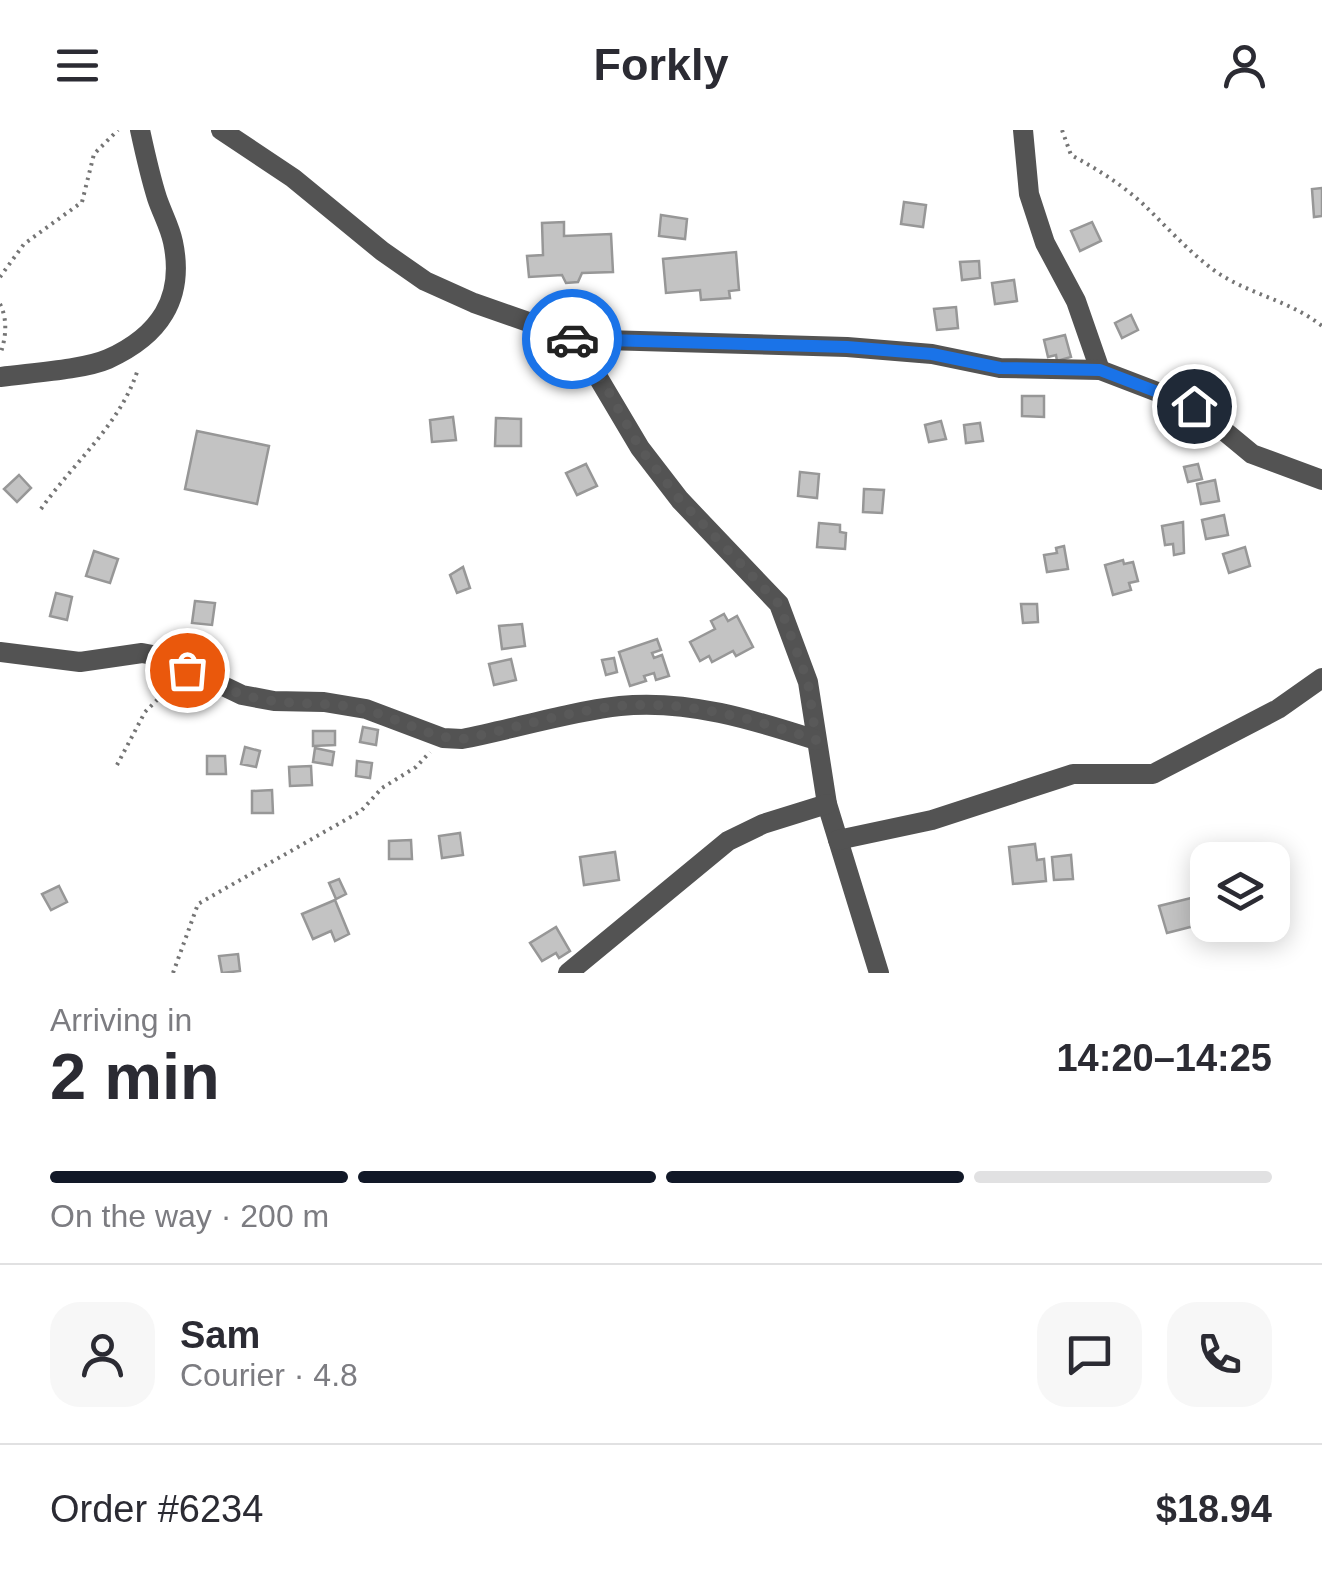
<!DOCTYPE html>
<html lang="en">
<head>
<meta charset="utf-8">
<style>
  body { margin:0; font-family:Arial,sans-serif; background:#f7f7f7; color:#2b2b33; height:100vh; display:flex; flex-direction:column; font-size:38px; white-space:nowrap }
  * { box-sizing:border-box; margin:0 }
  p { font-size:32px; color:#7c7c81 }
  .icon { flex:none; width:55px; height:55px; fill:none; stroke:currentColor; stroke-width:2; stroke-linecap:round; stroke-linejoin:round }
  .map { position:relative; height:843px; overflow:hidden }
  .drawer { display:flex; flex-direction:column; background:#fff; flex:1 }
  .drawer>* { flex:none }
  .buttons { position:absolute; left:1190px; top:712px; display:grid; gap:20px }
  .buttons a { display:grid; place-items:center; width:100px; height:100px; border-radius:20px; background:#fff; box-shadow:0 5px 25px #0003; font-size:50px }
  .pin { position:absolute; display:grid; place-items:center; width:85px; height:85px; color:#fff; margin:-42px; border:5px solid #fff; border-radius:50%; box-shadow:0 2px 10px #0007 }
  .courier { position:absolute; display:grid; place-items:center; width:100px; height:100px; margin:-50px; border:8px solid #1a73e8; border-radius:50%; background:#fff; color:#222; box-shadow:0 2px 12px #0007 }
  .headline em { font-style:normal; font-weight:700 }
  .headline div { display:flex; flex-direction:column-reverse }
  .headline { display:flex; align-items:center; justify-content:space-between; height:170px; padding:0 50px }
  h1 { font-size:65px; font-weight:700; line-height:75px }
  .bar { display:grid; grid-template-columns:repeat(4,1fr); gap:15px 10px; align-content:center; height:120px; padding:0 50px }
  .bar i { height:12px; border-radius:8px; background:#e1e1e2 }
  .bar .active { background:#111827 }
  .bar p { grid-column:span 4 }
  .line { display:flex; align-items:center; gap:25px; padding:0 50px; border-top:2px solid #e1e1e2 }
  .line div { flex:1 }
  .round { display:grid; place-items:center; flex:none; width:105px; height:105px; border-radius:30px; background:#f7f7f7 }
  header { display:flex; justify-content:space-between; align-items:center; height:130px; padding:0 50px; background:#fff; font-size:45px; font-weight:700 }
  .map>svg:first-child { display:block }
  .building { fill:#c3c3c3; stroke:#979797; stroke-width:2.5 }
  .lines { fill:none; stroke-linecap:round; stroke-linejoin:round }
  .path { stroke:#757575; stroke-width:4; stroke-dasharray:2.5 5; stroke-linecap:butt }
  .street { stroke:#535353; stroke-width:20 }
  .done { stroke:#595959; stroke-width:10; stroke-dasharray:0 18 }
  .route { stroke:#1a73e8; stroke-width:12 }
</style>
</head>
<body>
<header><svg class="icon" aria-label="menu" viewBox="0 0 24 24"><path d="M4 6h16M4 12h16M4 18h16"/></svg>Forkly<svg class="icon" aria-label="person" viewBox="0 0 24 24"><circle cx="12" cy="8" r="4"/><path d="M4 21q1-7 8-7t8 7"/></svg></header>
<div class="map">
<svg width="1322" height="843" viewBox="0 0 1322 843">
  <rect width="100%" height="100%" fill="#fff"/>
  <!-- building -->
  <g class="building">
    <path d="M1322,58V86L1314,87L1312,59Z"/>
    <path d="M904,72L926,75L923,97L901,94Z"/>
    <path d="M661,85L687,89L685,109L659,106Z"/>
    <path d="M564,92V106L611,104L613,142L582,143L578,152L566,153L562,145L529,147L527,126L543,125L542,93Z"/>
    <path d="M1092,92L1101,111L1080,121L1071,101Z"/>
    <path d="M736,122L739,160L729,161L730,168L701,170L700,160L666,163L663,129Z"/>
    <path d="M979,131L980,148L962,150L960,132Z"/>
    <path d="M1014,150L1017,171L995,174L992,153Z"/>
    <path d="M956,177L958,198L937,200L934,179Z"/>
    <path d="M1131,185L1138,200L1122,208L1115,193Z"/>
    <path d="M1065,205L1071,227L1057,231L1056,225L1048,227L1044,210Z"/>
    <path d="M1022,266H1044V287L1022,286Z"/>
    <path d="M453,287L456,310L432,312L430,290Z"/>
    <path d="M496,288L521,289V316H495Z"/>
    <path d="M941,291L946,309L929,312L925,295Z"/>
    <path d="M980,293L983,311L966,313L964,295Z"/>
    <path d="M197,301L269,316L257,374L185,359Z"/>
    <path d="M586,334L597,356L577,365L566,343Z"/>
    <path d="M1198,334L1202,349L1188,352L1184,337Z"/>
    <path d="M800,342L819,344L817,368L798,366Z"/>
    <path d="M19,345L31,358L17,372L4,359Z"/>
    <path d="M1215,350L1219,371L1201,374L1197,354Z"/>
    <path d="M864,359L884,360L882,383L863,382Z"/>
    <path d="M1224,385L1228,405L1206,409L1202,390Z"/>
    <path d="M1183,392L1184,423L1174,425L1173,414L1165,415L1162,396Z"/>
    <path d="M819,393L840,395V402L846,403L845,419L817,417Z"/>
    <path d="M1064,416L1068,439L1047,442L1044,425L1057,423L1056,418Z"/>
    <path d="M1245,417L1250,436L1229,443L1223,424Z"/>
    <path d="M94,421L118,429L110,453L86,446Z"/>
    <path d="M1123,430L1124,434L1133,432L1138,451L1129,453L1131,460L1113,465L1105,435Z"/>
    <path d="M463,437L470,458L457,463L450,445Z"/>
    <path d="M56,463L72,467L67,490L50,486Z"/>
    <path d="M195,471L215,473L212,495L192,493Z"/>
    <path d="M1021,474H1037L1038,492L1023,493Z"/>
    <path d="M724,484L728,491L737,486L753,517L736,526L733,521L712,532L709,526L700,531L690,512L715,499L711,491Z"/>
    <path d="M522,494L525,516L502,519L499,496Z"/>
    <path d="M657,509L661,520L652,523L654,528L662,525L669,546L656,550L654,543L644,546L646,551L630,556L619,522Z"/>
    <path d="M614,528L617,542L606,545L602,530Z"/>
    <path d="M511,529L516,550L494,555L489,534Z"/>
    <path d="M363,597L378,600L376,615L360,612Z"/>
    <path d="M313,601H335V615L313,616Z"/>
    <path d="M245,617L260,621L256,637L241,634Z"/>
    <path d="M315,618L334,622L332,635L313,632Z"/>
    <path d="M207,626H225L226,644H207Z"/>
    <path d="M357,631L372,633L370,648L356,646Z"/>
    <path d="M311,636L312,655L290,656L289,637Z"/>
    <path d="M272,660L273,683H252V661Z"/>
    <path d="M460,703L463,725L442,728L439,706Z"/>
    <path d="M411,710L412,729H389V711Z"/>
    <path d="M1035,714L1037,730L1044,729L1046,751L1013,754L1009,717Z"/>
    <path d="M615,722L619,750L584,755L580,727Z"/>
    <path d="M1071,725L1073,749L1054,750L1052,727Z"/>
    <path d="M1204,725L1208,730V752L1192,736Z"/>
    <path d="M339,749L346,764L336,769L329,753Z"/>
    <path d="M59,756L67,772L51,780L42,764Z"/>
    <path d="M1191,768L1198,795L1167,803L1159,776Z"/>
    <path d="M335,770L349,804L335,811L331,801L313,809L302,784Z"/>
    <path d="M556,797L570,821L559,828L556,823L542,831L530,813Z"/>
    <path d="M238,824L240,841L222,843L219,826Z"/>
  </g>
  <g class="lines">
    <!-- path -->
    <g class="path">
      <path d="M1062,0L1071,25C1097,39 1121,54 1143,74C1165,95 1186,119 1211,138C1245,164 1288,169 1322,196"/>
      <path d="M0,147L24,114L82,72L94,24L118,0"/>
      <path d="M0,174C8,190 6,208 0,225"/>
      <path d="M41,379C73,333 121,294 138,239"/>
      <path d="M117,635L145,582L173,554"/>
      <path d="M173,843L198,774L361,681L382,658L416,637L430,622"/>
    </g>
    <!-- street -->
    <g class="street">
      <path d="M221,0L293,48L382,121L425,151L474,173L554,201L580,217L640,318L680,370L779,474L808,552L827,674L879,843"/>
      <path d="M1023,0L1029,64L1045,113L1076,171L1100,240"/>
      <path d="M569,209L847,217L932,224L1000,238L1100,240L1194,276L1252,324L1322,350"/>
      <path d="M0,247C28,243 83,240 108,229C159,206 185,169 173,112C170,97 162,83 157,68C150,46 145,23 140,0"/>
      <path d="M0,522L80,532L142,523L163,527L242,565L274,571L324,572L366,579L443,608L462,609C514,599 567,582 620,576C687,569 754,590 816,610"/>
      <path d="M838,710L932,690L1073,644H1153L1278,579L1322,548"/>
      <path d="M568,843L728,711L763,694L827,674"/>
    </g>
  </g>
  <g class="lines">
    <!-- done -->
    <path class="done" d="M187,540C215,554 242,568 274,571C305,575 336,572 366,580C399,588 428,608 462,609C514,599 567,581 620,576C687,570 754,589 816,610L808,552L779,474L680,370L640,318L592,232L580,217L569,209H572"/>
    <!-- route -->
    <path class="route" d="M572,209L847,217L932,224L1000,238L1100,240L1194,276"/>
  </g>
</svg>
<div class="buttons">
<a><svg class="icon" aria-label="layers" viewBox="0 0 24 24"><path d="M12 4l9 5-9 5-9-5zM3 14l9 5 9-5"/></svg></a>
</div>
<div class="pin" style="left:187px;top:540px;background:#ea580c"><svg class="icon" aria-label="bag" viewBox="0 0 24 24"><path d="M5 8h14l-1 12H6zM9 8a3 3 0 0 1 6 0"/></svg></div>
<div class="pin" style="left:1194px;top:276px;background:#1f2937"><svg class="icon" aria-label="home" viewBox="0 0 24 24"><path d="M3 11l9-7 9 7M6 9v11h12V9"/></svg></div>
<div class="courier" style="left:572px;top:209px"><svg class="icon" aria-label="car" viewBox="0 0 24 24"><path d="M5 17H2v-5l4-1 3-4h7l3 4 3 1v5h-3M9 17h6M6 11h13"/><circle cx="7" cy="17" r="2"/><circle cx="17" cy="17" r="2"/></svg></div>
</div>
<section class="drawer">
<div class="headline"><div><h1>2 min</h1><p>Arriving in</p></div><em>14:20–14:25</em></div>
<div class="bar"><i class="active"></i><i class="active"></i><i class="active"></i><i></i><p>On the way · 200 m</p></div>
<div class="line" style="height:180px"><a class="round"><svg class="icon" aria-label="person" viewBox="0 0 24 24"><circle cx="12" cy="8" r="4"/><path d="M4 21q1-7 8-7t8 7"/></svg></a><div><b>Sam</b><p>Courier · 4.8</p></div><a class="round"><svg class="icon" aria-label="chat" viewBox="0 0 24 24"><path d="M4 5h16v11H9l-5 4z"/></svg></a><a class="round"><svg class="icon" aria-label="phone" viewBox="0 0 24 24"><path d="M5 4h4l2 5-3 2q2 4 5 5l2-3 5 2v4C11 20 4 13 5 4z"/></svg></a></div>
<div class="line" style="height:130px"><div>Order #6234</div><b>$18.94</b></div>
</section>
</body>
</html>
